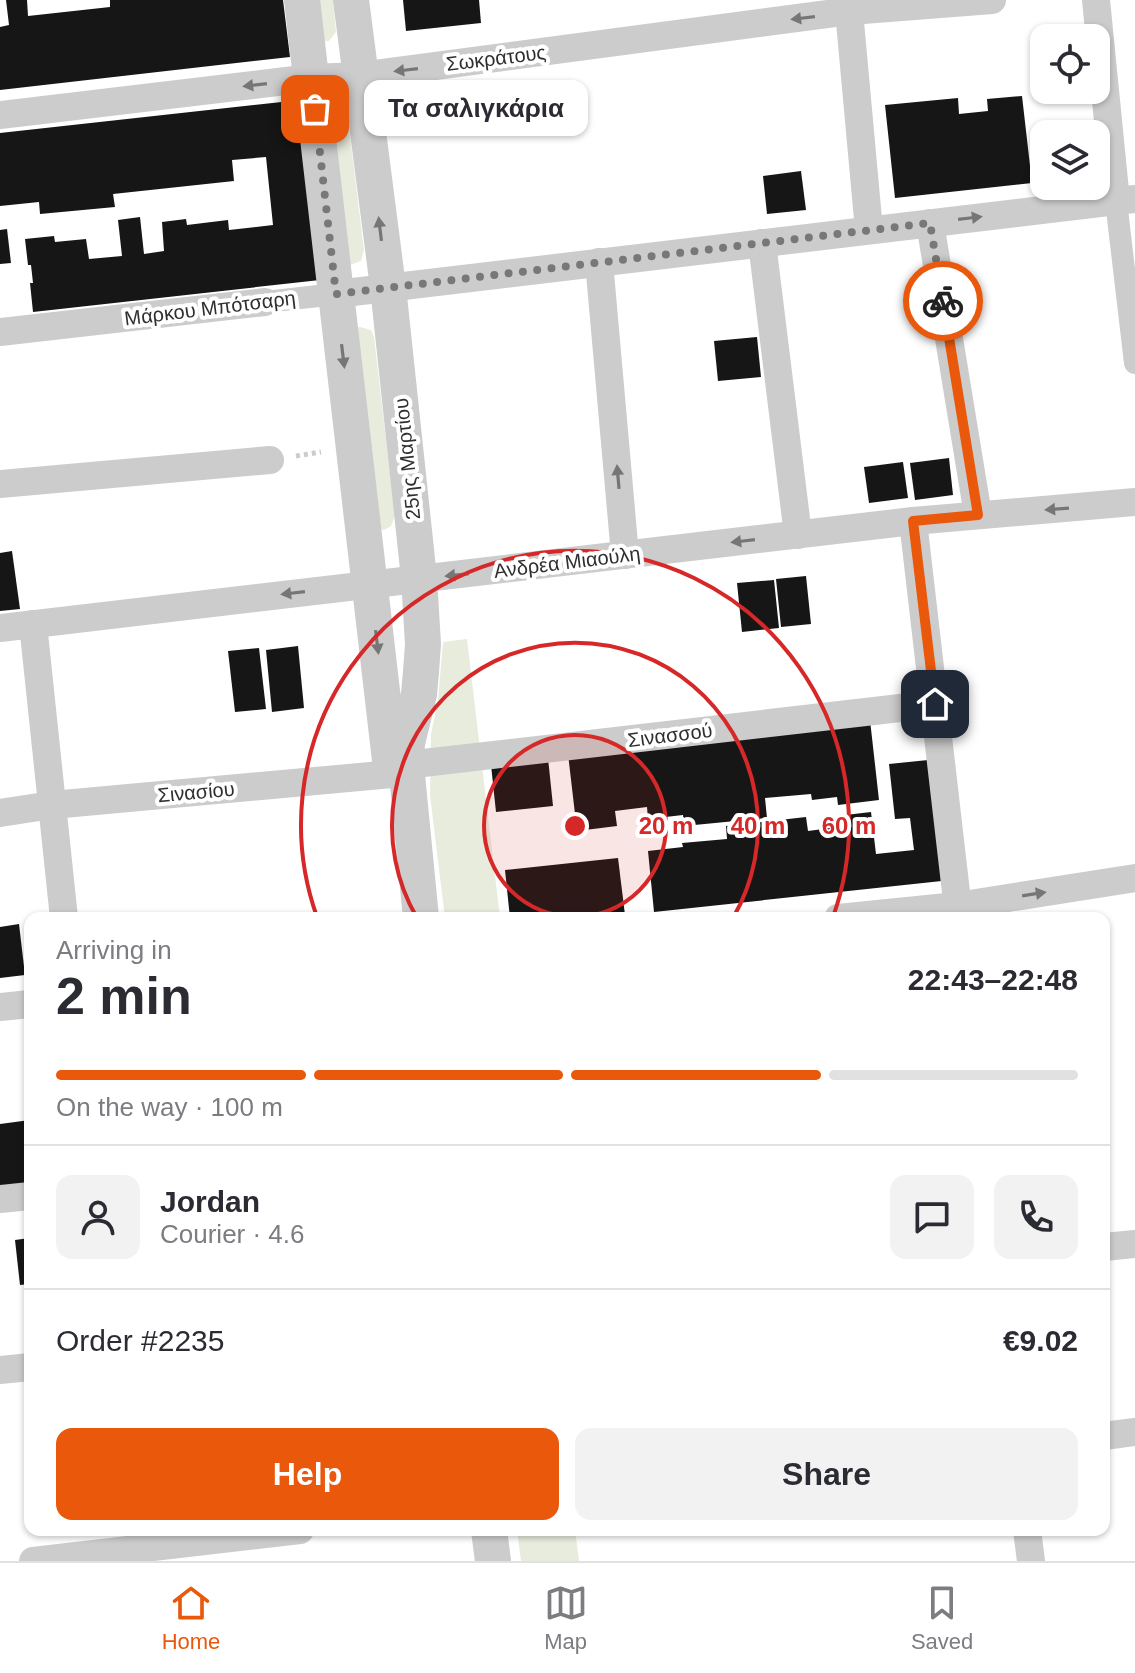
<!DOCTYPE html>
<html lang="en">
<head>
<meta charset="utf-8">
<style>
  body { margin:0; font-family:Arial,sans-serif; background:#f2f2f3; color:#2b2b33; height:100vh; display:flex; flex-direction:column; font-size:30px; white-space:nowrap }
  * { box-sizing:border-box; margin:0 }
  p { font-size:26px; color:#7c7c81 }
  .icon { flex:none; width:44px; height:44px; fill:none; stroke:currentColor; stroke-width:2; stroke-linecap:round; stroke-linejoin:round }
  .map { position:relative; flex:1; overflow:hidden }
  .side { position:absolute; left:24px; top:912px; width:1086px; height:624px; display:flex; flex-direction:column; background:#fff; border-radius:16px; box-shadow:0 2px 6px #0004 }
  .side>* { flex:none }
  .tools { position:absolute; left:1030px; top:24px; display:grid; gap:16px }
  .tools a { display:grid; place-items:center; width:80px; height:80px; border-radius:16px; background:#fff; box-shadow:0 2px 6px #0004; font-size:40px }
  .pin { position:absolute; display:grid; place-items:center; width:68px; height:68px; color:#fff; margin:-34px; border-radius:16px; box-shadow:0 4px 12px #0006 }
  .courier { position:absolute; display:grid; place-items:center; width:80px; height:80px; margin:-40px; border:6px solid #ea580c; border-radius:50%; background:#fff; color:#222; box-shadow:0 2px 10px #0007 }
  .bubble { position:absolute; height:56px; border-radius:16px; background:#fff; box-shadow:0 2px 6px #0004; font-size:26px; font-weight:800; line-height:56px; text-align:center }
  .head em { font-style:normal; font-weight:800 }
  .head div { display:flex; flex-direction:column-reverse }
  .head { display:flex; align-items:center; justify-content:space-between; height:136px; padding:0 32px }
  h1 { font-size:52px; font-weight:800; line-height:60px }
  .bar { display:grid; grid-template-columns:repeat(4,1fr); gap:12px 8px; align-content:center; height:96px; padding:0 32px }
  .bar i { height:10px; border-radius:6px; background:#e1e1e2 }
  .bar .selected { background:#ea580c }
  .bar p { grid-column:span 4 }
  .line { display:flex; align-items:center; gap:20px; padding:0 32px; border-top:2px solid #e1e1e2 }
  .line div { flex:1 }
  .round { display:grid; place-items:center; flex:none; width:84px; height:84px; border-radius:16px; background:#f2f2f3 }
  .action { display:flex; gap:16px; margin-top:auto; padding:16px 32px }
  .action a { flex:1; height:92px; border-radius:16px; background:#ea580c; color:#fff; font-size:32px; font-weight:800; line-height:92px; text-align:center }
  .action a+a { background:#f2f2f3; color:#2b2b33 }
  .tabs { display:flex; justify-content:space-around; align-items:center; height:112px; border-top:2px solid #e1e1e2; background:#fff; font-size:22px; color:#7c7c81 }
  .tabs a { display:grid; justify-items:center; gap:4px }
  .tabs .selected { color:#ea580c }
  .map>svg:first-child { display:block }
  .green { fill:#e7ecdd }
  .building { fill:#161616 }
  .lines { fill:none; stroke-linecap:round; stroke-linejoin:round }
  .path { stroke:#ccc; stroke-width:5; stroke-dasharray:4 4; stroke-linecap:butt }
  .pedestrian { stroke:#ccc; stroke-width:22 }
  .minor { stroke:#ccc; stroke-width:28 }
  .tertiary { stroke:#ccc; stroke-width:36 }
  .oneway { fill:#767676 }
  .done { stroke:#787878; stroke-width:8; stroke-dasharray:0 14.4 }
  .route { stroke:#ea580c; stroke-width:10 }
  .ring { fill:none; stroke:#d62828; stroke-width:4 }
  .labels { text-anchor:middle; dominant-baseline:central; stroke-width:8; stroke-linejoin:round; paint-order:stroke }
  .street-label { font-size:20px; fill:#2f2f2f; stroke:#fff }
  .centre { fill:#d62828; stroke:#fff; stroke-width:4 }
  .ring-label { font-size:24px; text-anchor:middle; font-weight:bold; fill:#d62828; stroke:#fff; stroke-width:8; stroke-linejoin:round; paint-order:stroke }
</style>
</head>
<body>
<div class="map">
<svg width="1135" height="1561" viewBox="0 0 1135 1561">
  <rect width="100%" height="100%" fill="#fff"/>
  <!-- green -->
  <g class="green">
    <path d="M308,0H333L336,32L329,41L321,42Z"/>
    <path d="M333,110L341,111L348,120L364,250L361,261L350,265L330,111Z"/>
    <path d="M360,327L371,330L374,337L395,516L391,526L384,530L376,528L356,328Z"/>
    <path d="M467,639L500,918H445L430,795L431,734L438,700L443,642Z"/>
    <path d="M517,1530H575L579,1561H521Z"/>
  </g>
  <!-- building -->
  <g class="building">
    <path d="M6,0H27L28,16L110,7V0H283L290,57L0,90V27L9,25Z"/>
    <path d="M403,0H479L481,23L406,31Z"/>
    <path d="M1022,96L1032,183L895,198L885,105L958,98L959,114L988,111L987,99Z"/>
    <path d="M300,100L320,280L33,312L30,283H33L31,265H28L25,239L54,236L55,242L86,239L89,259L122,256L118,220L140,217L144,254L164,251L162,222L186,219L187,225L228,220L229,230L273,225L266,157L232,160L234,181L113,194L115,207L40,214L39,202L0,206V133Z"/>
    <path d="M801,171L806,210L767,214L763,176Z"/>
    <path d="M7,229L11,263L0,264V230Z"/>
    <path d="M757,337L761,377L718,381L714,341Z"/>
    <path d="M949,458L953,495L915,500L910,463Z"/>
    <path d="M903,462L908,498L869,503L864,467Z"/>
    <path d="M12,551L20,609L0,611V553Z"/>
    <path d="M806,576L811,624L781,627L776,579Z"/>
    <path d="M774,580L779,628L742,632L737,583Z"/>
    <path d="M298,646L304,708L272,712L266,650Z"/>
    <path d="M259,648L266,709L235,712L228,651Z"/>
    <path d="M870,720L879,800L838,805L837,797L812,800L811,794L765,798L767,818L684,826L683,815L648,819L647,807L615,811L617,826L577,831L568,754Z"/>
    <path d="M548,758L553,806L496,812L491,765Z"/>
    <path d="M938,759L951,880L654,912L648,851L683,847L682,843L727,839L726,826L806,817L808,831L838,827L837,816L871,812L876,854L914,850L910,818L895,819L889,764Z"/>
    <path d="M618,858L625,915L596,918H510L505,870Z"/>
    <path d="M19,924L25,975L0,978V927Z"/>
    <path d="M30,1120V1184L0,1187V1124Z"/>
    <path d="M30,1238V1284L20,1285L15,1240Z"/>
  </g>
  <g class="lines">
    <!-- path -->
    <path class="path" d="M296,456L321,452"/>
    <!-- pedestrian -->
    <g class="pedestrian">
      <path d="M1116,201L1135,363"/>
      <path d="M265,302L336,294"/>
    </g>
    <!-- minor -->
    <g class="minor">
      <path d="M848,0L869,230"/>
      <path d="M1096,0L1116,201"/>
      <path d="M0,115L311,78L360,76L850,11L992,0"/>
      <path d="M930,223L978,515"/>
      <path d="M762,243L798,535"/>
      <path d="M599,262L625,555"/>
      <path d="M336,294L1135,199"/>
      <path d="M0,332L265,302"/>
      <path d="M0,484L270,460"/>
      <path d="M913,521L959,918"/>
      <path d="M33,624L64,918"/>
      <path d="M0,628L913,521L1135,502"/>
      <path d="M406,765L935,704"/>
      <path d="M0,813L52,805L392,774"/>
      <path d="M838,918L957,906L1135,878"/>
      <path d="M0,1007L30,1004"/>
      <path d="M0,1199L30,1196"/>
      <path d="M1104,1247L1135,1244"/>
      <path d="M0,1370L30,1367"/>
      <path d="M1104,1436L1135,1432"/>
      <path d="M1027,1530L1031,1561"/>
      <path d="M33,1561L300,1530"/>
    </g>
    <!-- tertiary -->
    <g class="tertiary">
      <path d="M302,0L391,769"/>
      <path d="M351,0L388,287L419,578L423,644L421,672L419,694L407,743L406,765L421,918"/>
      <path d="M489,1530L493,1561"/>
    </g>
  </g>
  <!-- one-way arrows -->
  <defs><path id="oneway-solid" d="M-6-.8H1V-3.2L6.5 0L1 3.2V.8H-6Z" transform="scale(2)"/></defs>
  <g class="oneway">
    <use href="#oneway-solid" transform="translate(803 18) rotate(173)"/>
    <use href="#oneway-solid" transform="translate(406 70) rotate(173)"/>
    <use href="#oneway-solid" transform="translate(255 85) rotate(173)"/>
    <use href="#oneway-solid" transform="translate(970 218) rotate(-7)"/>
    <use href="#oneway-solid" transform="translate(380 229) rotate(-97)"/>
    <use href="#oneway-solid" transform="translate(343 356) rotate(83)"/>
    <use href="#oneway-solid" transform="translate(618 477) rotate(-95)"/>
    <use href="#oneway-solid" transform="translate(1057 509) rotate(176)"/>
    <use href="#oneway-solid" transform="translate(743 541) rotate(173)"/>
    <use href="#oneway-solid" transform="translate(457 575) rotate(174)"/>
    <use href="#oneway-solid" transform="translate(293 593) rotate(173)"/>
    <use href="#oneway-solid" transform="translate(377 642) rotate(83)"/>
    <use href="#oneway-solid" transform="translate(1034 894) rotate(-9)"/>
  </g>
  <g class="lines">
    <!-- done -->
    <path class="done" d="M315,109L336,294L930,223L943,301"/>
    <!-- route -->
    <path class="route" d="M935,704L913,521L978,515L943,301"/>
  </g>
  <!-- distance rings -->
  <circle cx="575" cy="826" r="91" fill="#d62828" fill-opacity=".12"/>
  <g class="ring">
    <circle cx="575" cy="826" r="91"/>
    <path d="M417 918A183 183 0 1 1 733 918"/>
    <path d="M317 917A274 274 0 1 1 833 917"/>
  </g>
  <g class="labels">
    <!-- street labels -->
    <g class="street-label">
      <text transform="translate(496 58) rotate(-7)">Σωκράτους</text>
      <text transform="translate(210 308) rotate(-7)">Μάρκου Μπότσαρη</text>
      <text transform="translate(407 459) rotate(-96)">25ης Μαρτίου</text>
      <text transform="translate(567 562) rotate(-7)">Ανδρέα Μιαούλη</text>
      <text transform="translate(670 735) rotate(-7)">Σινασσού</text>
      <text transform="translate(196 792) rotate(-5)">Σινασίου</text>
    </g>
  </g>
  <circle cx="575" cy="826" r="12" class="centre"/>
  <g class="ring-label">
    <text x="666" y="834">20 m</text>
    <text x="758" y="834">40 m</text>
    <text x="849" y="834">60 m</text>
  </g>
</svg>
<div class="tools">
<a><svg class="icon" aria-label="locate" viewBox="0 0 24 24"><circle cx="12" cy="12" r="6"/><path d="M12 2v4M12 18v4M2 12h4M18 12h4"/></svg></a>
<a><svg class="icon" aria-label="layers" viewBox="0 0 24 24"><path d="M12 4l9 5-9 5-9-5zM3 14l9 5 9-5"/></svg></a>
</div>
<div class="pin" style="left:315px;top:109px;background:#ea580c"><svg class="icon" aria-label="bag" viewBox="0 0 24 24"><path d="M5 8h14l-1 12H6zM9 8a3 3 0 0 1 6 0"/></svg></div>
<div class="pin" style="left:935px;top:704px;background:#1f2937"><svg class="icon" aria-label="home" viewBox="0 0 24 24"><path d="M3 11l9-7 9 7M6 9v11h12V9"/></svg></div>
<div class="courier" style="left:943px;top:301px"><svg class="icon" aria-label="bike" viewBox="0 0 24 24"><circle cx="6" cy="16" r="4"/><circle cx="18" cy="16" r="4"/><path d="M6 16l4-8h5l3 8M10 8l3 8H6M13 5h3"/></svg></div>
<div class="bubble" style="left:364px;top:80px;width:224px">Τα σαλιγκάρια</div>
<section class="side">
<div class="head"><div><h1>2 min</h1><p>Arriving in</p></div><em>22:43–22:48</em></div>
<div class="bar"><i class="selected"></i><i class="selected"></i><i class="selected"></i><i></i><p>On the way · 100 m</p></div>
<div class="line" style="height:144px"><a class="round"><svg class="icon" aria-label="person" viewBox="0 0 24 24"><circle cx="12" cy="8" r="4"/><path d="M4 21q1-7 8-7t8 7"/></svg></a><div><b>Jordan</b><p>Courier · 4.6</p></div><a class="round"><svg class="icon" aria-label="chat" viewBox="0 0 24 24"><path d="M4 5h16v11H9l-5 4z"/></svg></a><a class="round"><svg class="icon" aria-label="phone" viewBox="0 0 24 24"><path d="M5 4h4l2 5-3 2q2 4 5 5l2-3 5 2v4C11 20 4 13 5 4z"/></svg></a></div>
<div class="line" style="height:104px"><div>Order #2235</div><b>€9.02</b></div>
<div class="action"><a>Help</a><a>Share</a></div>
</section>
</div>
<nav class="tabs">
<a class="selected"><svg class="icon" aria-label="home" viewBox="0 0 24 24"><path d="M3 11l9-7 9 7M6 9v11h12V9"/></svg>Home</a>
<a><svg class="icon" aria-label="map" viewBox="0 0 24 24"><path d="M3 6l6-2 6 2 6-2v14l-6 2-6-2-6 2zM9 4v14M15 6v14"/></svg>Map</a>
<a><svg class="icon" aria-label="saved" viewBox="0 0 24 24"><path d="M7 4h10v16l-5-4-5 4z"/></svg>Saved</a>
</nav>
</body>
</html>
